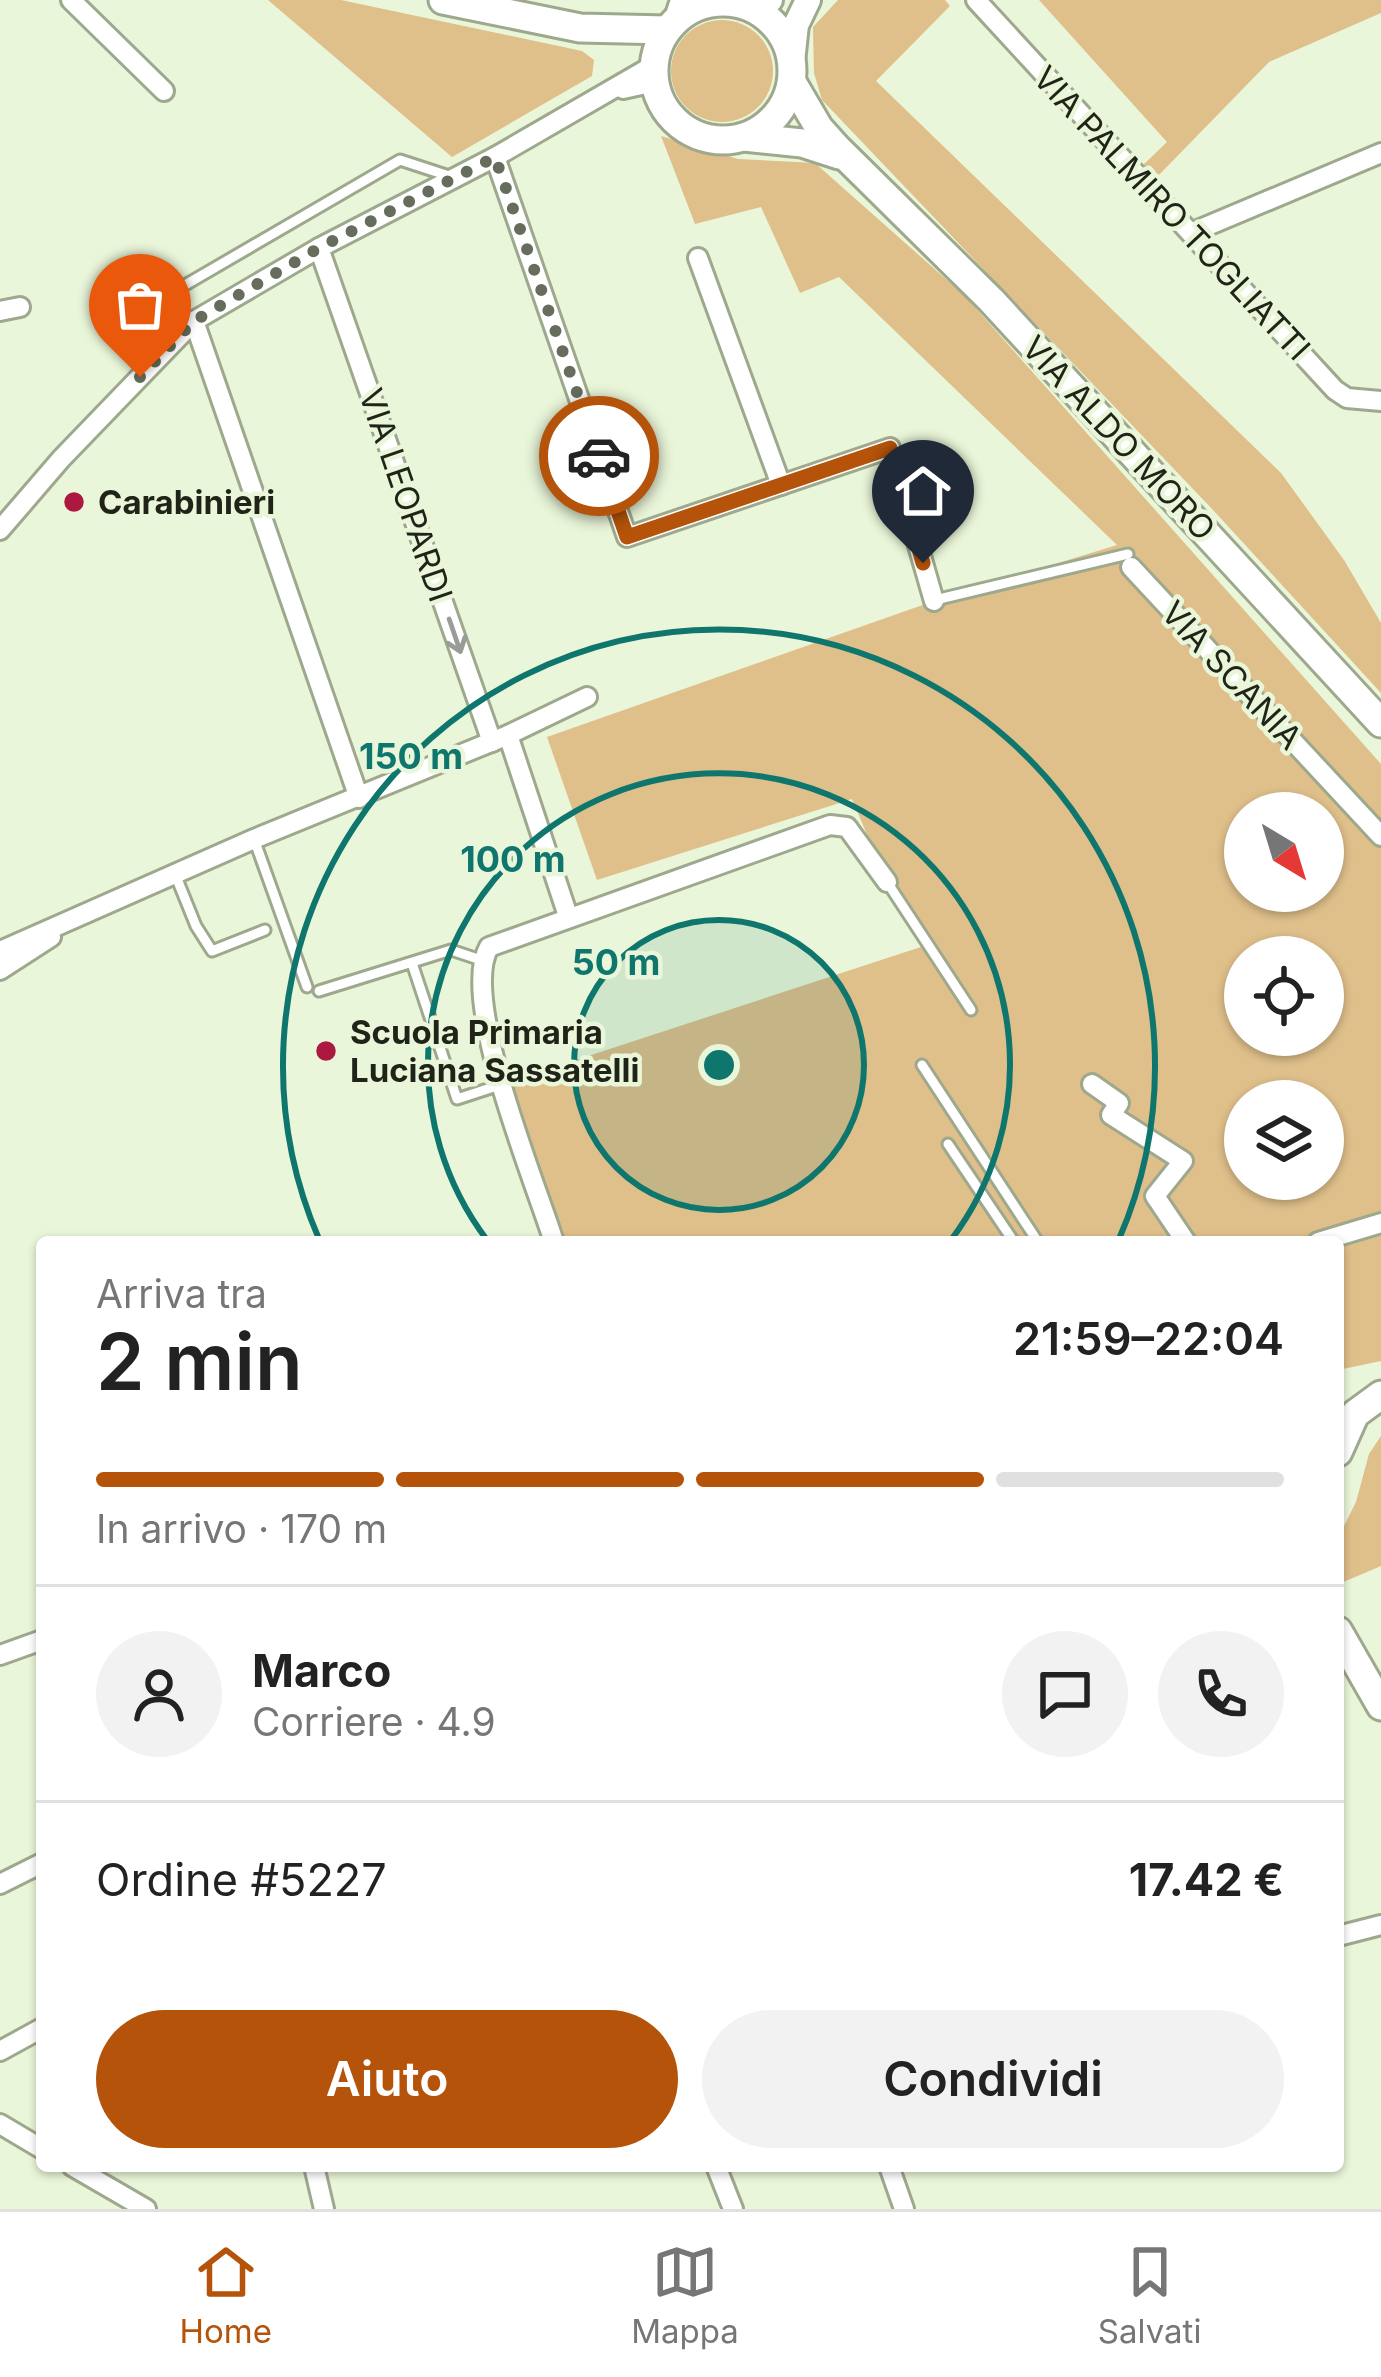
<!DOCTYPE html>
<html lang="it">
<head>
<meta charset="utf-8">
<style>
  body { margin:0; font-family:Inter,sans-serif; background:#f2f2f2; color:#222; height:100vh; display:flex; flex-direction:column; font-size:45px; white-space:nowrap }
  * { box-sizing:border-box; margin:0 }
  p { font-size:39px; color:#767676 }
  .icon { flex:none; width:66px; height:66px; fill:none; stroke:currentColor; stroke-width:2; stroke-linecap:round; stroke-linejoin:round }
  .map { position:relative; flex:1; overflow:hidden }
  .details { position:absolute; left:36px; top:1236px; width:1308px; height:936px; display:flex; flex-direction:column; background:#fff; border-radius:12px; box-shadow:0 3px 9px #0004 }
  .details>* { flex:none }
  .needle { width:78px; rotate:142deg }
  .tools { position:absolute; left:1224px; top:792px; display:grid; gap:24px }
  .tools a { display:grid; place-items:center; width:120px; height:120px; border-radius:50%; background:#fff; box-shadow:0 3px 9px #0004; font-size:60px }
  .pin { position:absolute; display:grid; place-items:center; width:102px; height:102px; color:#fff; margin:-123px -51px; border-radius:50% 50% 50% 0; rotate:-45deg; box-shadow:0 0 12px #0007 }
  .pin .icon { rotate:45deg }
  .courier { position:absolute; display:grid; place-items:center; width:120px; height:120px; margin:-60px; border:9px solid #b45309; border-radius:50%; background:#fff; color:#222; box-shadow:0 3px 15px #0007 }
  .head em { font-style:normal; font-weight:600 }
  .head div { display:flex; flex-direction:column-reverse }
  .head { display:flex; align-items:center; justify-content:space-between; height:204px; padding:0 60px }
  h1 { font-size:78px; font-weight:600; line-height:90px }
  .bar { display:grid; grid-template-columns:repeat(4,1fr); gap:18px 12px; align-content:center; height:144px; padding:0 60px }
  .bar i { height:15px; border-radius:9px; background:#e0e0e0 }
  .bar .active { background:#b45309 }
  .bar p { grid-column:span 4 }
  .line { display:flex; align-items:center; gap:30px; padding:0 60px; border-top:3px solid #e0e0e0 }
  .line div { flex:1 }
  .round { display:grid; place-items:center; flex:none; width:126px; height:126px; border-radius:63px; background:#f2f2f2 }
  .cta { display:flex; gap:24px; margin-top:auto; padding:24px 60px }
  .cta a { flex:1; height:138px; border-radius:72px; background:#b45309; color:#fff; font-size:48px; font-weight:600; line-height:138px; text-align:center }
  .cta a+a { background:#f2f2f2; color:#222 }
  .dock { display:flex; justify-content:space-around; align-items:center; height:168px; border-top:3px solid #e0e0e0; background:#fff; font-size:33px; color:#767676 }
  .dock a { display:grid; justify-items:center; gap:6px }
  .dock .active { color:#b45309 }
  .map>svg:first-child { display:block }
  .green { fill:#dfbf8a; fill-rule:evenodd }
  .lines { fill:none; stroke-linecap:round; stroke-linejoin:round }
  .service-casing { stroke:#9ea88d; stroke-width:15 }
  .minor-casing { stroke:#9ea88d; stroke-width:24 }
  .tertiary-casing { stroke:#9ea88d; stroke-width:30 }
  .secondary-casing { stroke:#9ea88d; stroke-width:33 }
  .service { stroke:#fff; stroke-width:9 }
  .minor { stroke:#fff; stroke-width:18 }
  .tertiary { stroke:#fff; stroke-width:24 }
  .secondary { stroke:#fff; stroke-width:27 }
  .oneway { stroke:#9a9c97 }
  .done { stroke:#666d5c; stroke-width:12; stroke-dasharray:0 21.6 }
  .route { stroke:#b45309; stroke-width:15 }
  .ring { fill:none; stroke:#0f766e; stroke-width:6 }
  .poi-dot { fill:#ad1841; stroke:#eaf6d9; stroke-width:4.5 }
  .labels { text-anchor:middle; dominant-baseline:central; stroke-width:9; stroke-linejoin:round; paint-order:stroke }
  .street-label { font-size:33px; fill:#1f2318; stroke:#eaf6d9 }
  .poi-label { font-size:33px; font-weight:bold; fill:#1f2318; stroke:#eaf6d9; text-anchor:start }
  .centre { fill:#0f766e; stroke:#eaf6d9; stroke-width:6 }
  .ring-label { font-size:36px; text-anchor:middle; font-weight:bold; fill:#0f766e; stroke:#eaf6d9; stroke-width:9; stroke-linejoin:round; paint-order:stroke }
</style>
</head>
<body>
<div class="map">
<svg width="1381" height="2209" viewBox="0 0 1381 2209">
  <rect width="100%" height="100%" fill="#eaf6d9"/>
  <!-- green -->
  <g class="green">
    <path d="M268,0H341L582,51L594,60L592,76L452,157Z"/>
    <path d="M838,0H945L950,6L876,81L1281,473L1344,560L1381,623V693L1214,511L822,100L814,73L813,27Z"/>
    <path d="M1039,0H1381V13L1269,62L1155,179L1142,166L1167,142Z"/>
    <circle cx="722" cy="71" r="51"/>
    <path d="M661,136L738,159L815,163L965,296L1381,764V1361L1338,1370V1242H554L503,1084L927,945L887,882L852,799L597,880L547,737L934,601L1117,545L839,277L800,293L761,207L695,224ZM1245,813H1323V891H1245ZM1245,957H1323V1035H1245ZM1245,1101H1323V1179H1245Z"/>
    <path d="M1381,1436V1566L1341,1583L1338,1538L1356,1502L1369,1454Z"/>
  </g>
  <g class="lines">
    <!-- service casing -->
    <g class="service-casing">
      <g id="service">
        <path d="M158,358L139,339L134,328L161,299L400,160L449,176"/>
        <path d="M935,600L1128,554"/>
        <path d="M254,839L307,987"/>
        <path d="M175,874L196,926L212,951L265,930"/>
        <path d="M887,882L971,1010"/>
        <path d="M412,963L457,1099L503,1084"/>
        <path d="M319,991L451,950L481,960"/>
        <path d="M922,1065L1038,1242"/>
        <path d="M948,1144L1014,1242"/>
      </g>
    </g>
    <!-- minor casing -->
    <g class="minor-casing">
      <g id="minor">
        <path d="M71,0L164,91"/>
        <path d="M727,0L729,2"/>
        <path d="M976,0L1335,390L1347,398L1381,401"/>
        <path d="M672,24L680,0"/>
        <path d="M623,89L655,82"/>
        <path d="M495,157L627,537L890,448L934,601"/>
        <path d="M1193,232L1381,153"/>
        <path d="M319,248L492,742"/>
        <path d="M698,258L781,485"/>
        <path d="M0,311L20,307"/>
        <path d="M194,321L359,798"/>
        <path d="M0,530L61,459L194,321L319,248L495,157L654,65"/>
        <path d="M1131,567L1381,836"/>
        <path d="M508,735L568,916"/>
        <path d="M0,951L254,839L508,735L587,697"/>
        <path d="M0,970L51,937"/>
        <path d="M1092,1084L1119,1103L1111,1115L1183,1161L1155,1196L1186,1242"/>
        <path d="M554,1242C535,1181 459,999 489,947L830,825L847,827L887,882"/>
        <path d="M1318,1242L1381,1223"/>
        <path d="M0,1655L42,1640"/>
        <path d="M0,1884L42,1863"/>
        <path d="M1338,1936L1381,1925"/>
        <path d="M0,2051L42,2028"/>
        <path d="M0,2124L42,2149"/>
        <path d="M72,2166L146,2209"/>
        <path d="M314,2166L324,2209"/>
        <path d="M716,2166L733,2209"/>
        <path d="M889,2166L904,2209"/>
      </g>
    </g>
    <!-- tertiary casing -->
    <g class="tertiary-casing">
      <g id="tertiary">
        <path d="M741,4L770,0"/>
        <path d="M792,62L796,25L808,0"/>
      </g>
    </g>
    <!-- secondary casing -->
    <g class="secondary-casing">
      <g id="secondary">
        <path d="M443,0L580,28L667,30"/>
        <circle cx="723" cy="71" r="69"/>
        <path d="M792,82L819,128L836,147L991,300L1381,723"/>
        <path d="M744,137L802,143L839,155"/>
        <path d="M1338,1452L1355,1414L1381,1395"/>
        <path d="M1338,1631L1381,1706"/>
      </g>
    </g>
    <!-- service -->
    <use href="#service" class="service"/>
    <!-- minor -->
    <use href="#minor" class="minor"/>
    <!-- tertiary -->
    <use href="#tertiary" class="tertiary"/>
    <!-- secondary -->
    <use href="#secondary" class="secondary"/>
  </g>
  <!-- one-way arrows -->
  <defs><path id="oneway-shaft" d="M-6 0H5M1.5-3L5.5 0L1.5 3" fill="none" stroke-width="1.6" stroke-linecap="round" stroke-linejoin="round" transform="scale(3)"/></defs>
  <use class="oneway" href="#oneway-shaft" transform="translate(455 636) rotate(71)"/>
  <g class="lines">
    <!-- done -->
    <path class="done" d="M140,377L194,321L319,248L495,157L599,456"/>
    <!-- route -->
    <path class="route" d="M599,456L627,537L890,448L923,563"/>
  </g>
  <!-- distance rings -->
  <circle cx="719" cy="1065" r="145" fill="#0f766e" fill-opacity=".12"/>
  <g class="ring">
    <circle cx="719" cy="1065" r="145"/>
    <path d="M487 1240A291 291 0 1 1 951 1240"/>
    <path d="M319 1239A436 436 0 1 1 1119 1239"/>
  </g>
  <!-- markers -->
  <g class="poi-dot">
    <circle cx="74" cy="502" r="12"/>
    <circle cx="326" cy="1051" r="12"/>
  </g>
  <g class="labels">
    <!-- street labels -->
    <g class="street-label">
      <text transform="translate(1172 213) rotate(47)">VIA PALMIRO TOGLIATTI</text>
      <text transform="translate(1119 438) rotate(47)">VIA ALDO MORO</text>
      <text transform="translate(406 495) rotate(71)">VIA LEOPARDI</text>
      <text transform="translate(1232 675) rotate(47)">VIA SCANIA</text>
    </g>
    <!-- poi labels -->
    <g class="poi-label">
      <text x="98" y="502">Carabinieri</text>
      <text x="350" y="1032">Scuola Primaria<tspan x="350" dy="38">Luciana Sassatelli</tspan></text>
    </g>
  </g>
  <circle cx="719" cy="1065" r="18" class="centre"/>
  <g class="ring-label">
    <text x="411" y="769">150 m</text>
    <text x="513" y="872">100 m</text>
    <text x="616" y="975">50 m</text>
  </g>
</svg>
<div class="tools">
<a><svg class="needle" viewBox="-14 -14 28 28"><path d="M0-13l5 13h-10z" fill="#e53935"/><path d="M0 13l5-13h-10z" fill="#767676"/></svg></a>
<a><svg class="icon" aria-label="locate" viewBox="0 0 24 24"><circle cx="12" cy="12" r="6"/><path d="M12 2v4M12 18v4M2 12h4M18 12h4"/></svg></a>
<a><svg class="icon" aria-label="layers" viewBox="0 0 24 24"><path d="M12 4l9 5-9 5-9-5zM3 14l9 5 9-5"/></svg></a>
</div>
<div class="pin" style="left:140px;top:377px;background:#ea580c"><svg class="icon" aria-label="bag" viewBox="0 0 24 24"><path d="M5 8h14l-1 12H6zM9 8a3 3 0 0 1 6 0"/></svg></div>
<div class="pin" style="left:923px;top:563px;background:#1f2937"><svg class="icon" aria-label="home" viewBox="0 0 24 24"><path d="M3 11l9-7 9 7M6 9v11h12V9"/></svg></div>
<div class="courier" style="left:599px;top:456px"><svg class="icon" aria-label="car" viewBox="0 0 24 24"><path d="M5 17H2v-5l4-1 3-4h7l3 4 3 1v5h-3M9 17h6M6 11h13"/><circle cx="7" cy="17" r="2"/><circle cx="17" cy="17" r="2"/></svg></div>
<section class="details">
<div class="head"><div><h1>2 min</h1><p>Arriva tra</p></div><em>21:59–22:04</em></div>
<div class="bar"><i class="active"></i><i class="active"></i><i class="active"></i><i></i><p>In arrivo · 170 m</p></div>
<div class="line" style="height:216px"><a class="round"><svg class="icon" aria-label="person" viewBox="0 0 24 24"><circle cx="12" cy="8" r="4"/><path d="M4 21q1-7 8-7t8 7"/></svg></a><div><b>Marco</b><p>Corriere · 4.9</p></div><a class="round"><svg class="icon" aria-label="chat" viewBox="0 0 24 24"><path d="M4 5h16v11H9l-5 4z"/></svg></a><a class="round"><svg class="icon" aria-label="phone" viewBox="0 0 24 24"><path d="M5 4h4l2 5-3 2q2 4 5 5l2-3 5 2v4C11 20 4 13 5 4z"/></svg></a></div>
<div class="line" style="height:156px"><div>Ordine #5227</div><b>17.42 €</b></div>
<div class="cta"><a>Aiuto</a><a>Condividi</a></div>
</section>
</div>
<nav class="dock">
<a class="active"><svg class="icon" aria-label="home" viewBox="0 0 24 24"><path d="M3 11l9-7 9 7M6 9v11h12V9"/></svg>Home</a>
<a><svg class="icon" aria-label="map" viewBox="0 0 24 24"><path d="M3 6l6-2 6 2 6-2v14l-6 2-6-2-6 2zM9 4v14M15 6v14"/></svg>Mappa</a>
<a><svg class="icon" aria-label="saved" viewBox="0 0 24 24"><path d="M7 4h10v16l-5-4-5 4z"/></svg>Salvati</a>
</nav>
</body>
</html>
